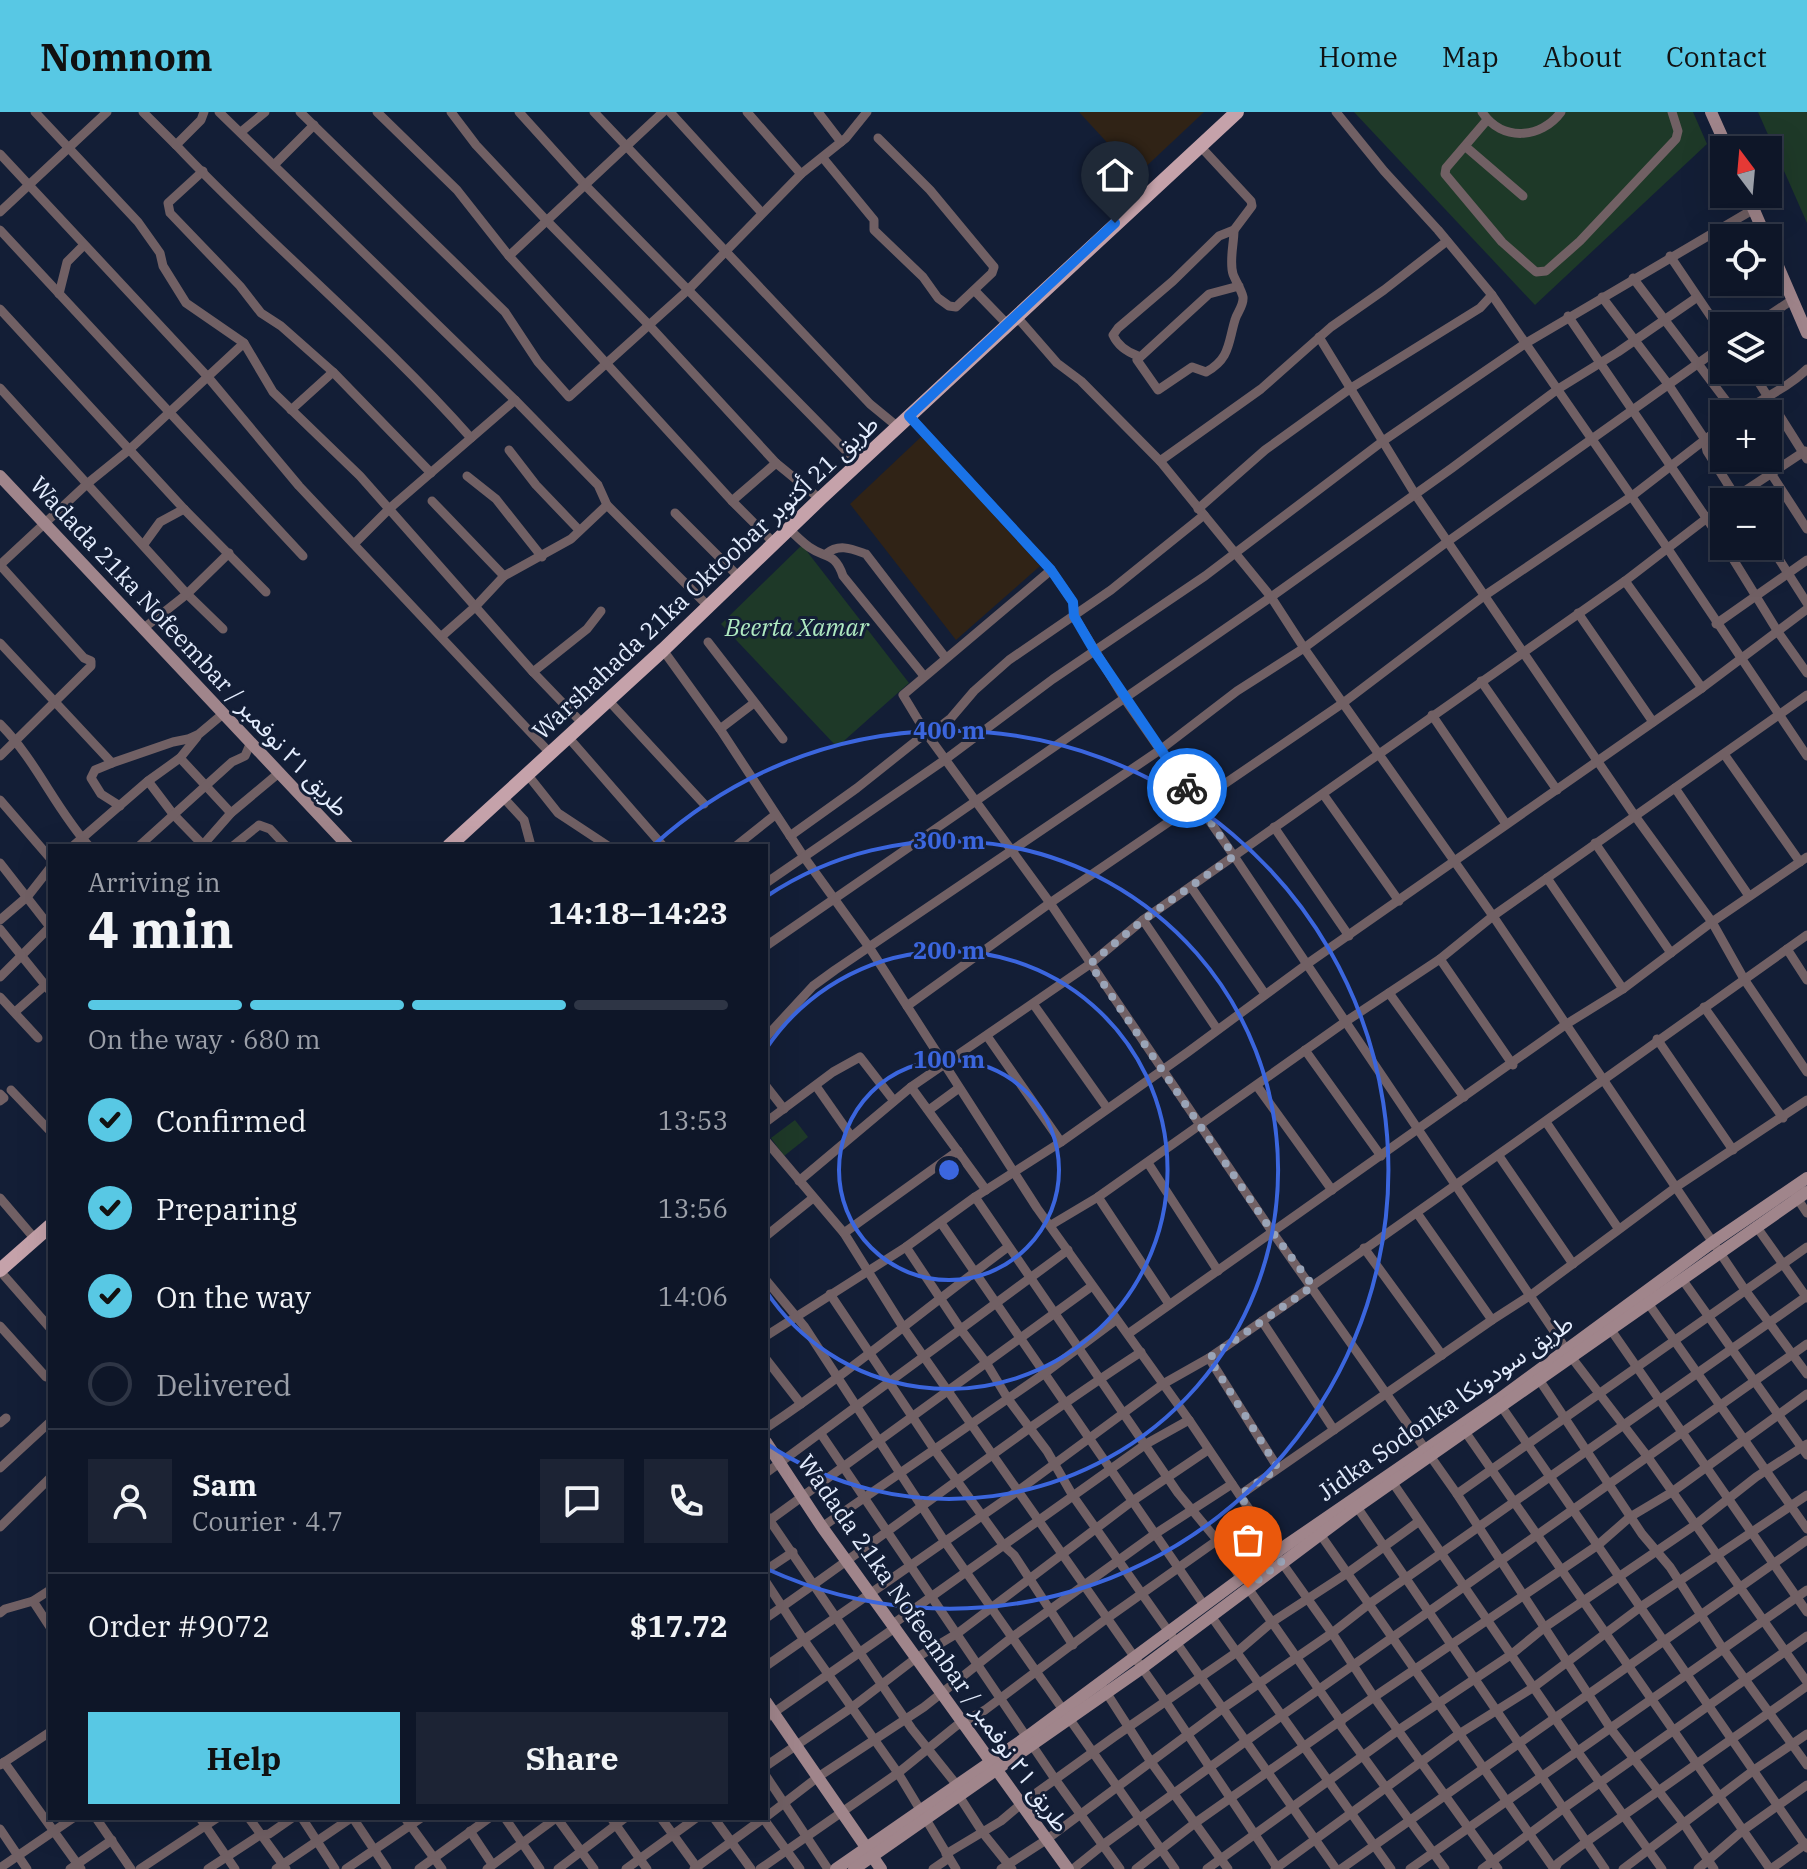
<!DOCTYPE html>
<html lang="en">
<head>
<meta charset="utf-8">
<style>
  body { margin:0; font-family:"IBM Plex Serif","Noto Sans Arabic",serif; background:#1c2334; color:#f1f3f6; height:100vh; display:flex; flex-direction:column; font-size:30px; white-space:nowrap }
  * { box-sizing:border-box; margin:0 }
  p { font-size:26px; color:#9b9fa8 }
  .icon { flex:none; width:44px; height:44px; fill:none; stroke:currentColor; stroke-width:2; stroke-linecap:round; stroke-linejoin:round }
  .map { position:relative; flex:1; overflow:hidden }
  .side { position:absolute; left:48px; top:732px; width:720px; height:976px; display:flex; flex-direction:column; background:#0e1628; border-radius:0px; box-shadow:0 8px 32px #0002,0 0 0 2px #2e3545 }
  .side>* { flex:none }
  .needle { width:52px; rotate:344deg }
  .buttons { position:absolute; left:1710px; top:24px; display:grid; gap:16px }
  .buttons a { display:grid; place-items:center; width:72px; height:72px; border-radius:0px; background:#0e1628; box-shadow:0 8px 32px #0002,0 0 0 2px #2e3545; font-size:40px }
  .pin { position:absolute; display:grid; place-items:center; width:68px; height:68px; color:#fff; margin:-82px -34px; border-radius:50% 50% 50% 0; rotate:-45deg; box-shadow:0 0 8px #0007 }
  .pin .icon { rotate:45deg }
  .courier { position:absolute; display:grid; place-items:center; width:80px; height:80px; margin:-40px; border:6px solid #1a73e8; border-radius:50%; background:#fff; color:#222; box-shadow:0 2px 10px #0007 }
  .summary em { font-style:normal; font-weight:700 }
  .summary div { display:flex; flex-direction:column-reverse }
  .summary { display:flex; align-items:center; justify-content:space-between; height:136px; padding:0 40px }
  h1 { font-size:52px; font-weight:700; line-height:60px }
  .bar { display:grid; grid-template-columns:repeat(4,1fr); gap:12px 8px; align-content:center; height:96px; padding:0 40px }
  .bar i { height:10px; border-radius:6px; background:#2e3545 }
  .bar .on { background:#58c8e4 }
  .bar p { grid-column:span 4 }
  .line { display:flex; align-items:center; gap:20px; padding:0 40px; border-top:2px solid #2e3545 }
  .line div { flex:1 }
  .round { display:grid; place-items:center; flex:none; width:84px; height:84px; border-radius:0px; background:#1c2334 }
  ol { padding:0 40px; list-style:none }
  li { display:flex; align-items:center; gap:24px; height:88px }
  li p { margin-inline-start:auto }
  li .icon { padding:8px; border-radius:50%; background:#58c8e4; color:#111; stroke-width:4 }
  li:last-child { color:#9b9fa8 }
  li i { width:44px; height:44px; border:4px solid #2e3545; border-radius:50% }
  .action { display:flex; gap:16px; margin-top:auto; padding:16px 40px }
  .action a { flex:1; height:92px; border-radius:0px; background:#58c8e4; color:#111; font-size:32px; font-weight:700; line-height:92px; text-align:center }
  .action a+a { background:#1c2334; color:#f1f3f6 }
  header { display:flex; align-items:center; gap:48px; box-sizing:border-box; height:112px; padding:0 40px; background:#58c8e4; color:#111 }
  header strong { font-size:38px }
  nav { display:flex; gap:44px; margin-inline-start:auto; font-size:28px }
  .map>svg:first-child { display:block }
  .education { fill:#302316 }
  .green { fill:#1e3928 }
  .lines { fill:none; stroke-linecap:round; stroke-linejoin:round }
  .street { stroke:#716064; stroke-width:9 }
  .secondary { stroke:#a0858b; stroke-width:12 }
  .primary { stroke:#c5a2aa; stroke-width:14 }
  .done { stroke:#9aa4b7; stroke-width:8; stroke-dasharray:0 14.4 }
  .route { stroke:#1a73e8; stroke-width:10 }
  .ring { fill:none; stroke:#3b66de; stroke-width:4 }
  .labels { text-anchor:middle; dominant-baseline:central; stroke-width:6; stroke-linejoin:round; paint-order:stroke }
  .street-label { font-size:24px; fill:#e3ecfd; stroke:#131e36 }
  .park-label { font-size:24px; font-style:italic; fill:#afeac1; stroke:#131e36 }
  .centre { fill:#3b66de; stroke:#131e36; stroke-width:4 }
  .ring-label { font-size:24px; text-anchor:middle; font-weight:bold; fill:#3b66de; stroke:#131e36; stroke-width:6; stroke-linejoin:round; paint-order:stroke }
</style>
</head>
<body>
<header>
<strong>Nomnom</strong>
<nav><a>Home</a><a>Map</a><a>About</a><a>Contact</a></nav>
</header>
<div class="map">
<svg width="1807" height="1757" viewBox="0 0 1807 1757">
  <rect width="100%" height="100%" fill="#131e36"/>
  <!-- education -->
  <g class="education">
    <path d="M1079,0H1204L1137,63Z"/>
    <path d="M922,324L1040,454L956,528L850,392Z"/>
  </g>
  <!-- green -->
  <g class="green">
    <path d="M1354,0H1693L1707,32L1535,193Z"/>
    <path d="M1758,0H1807V111Z"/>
    <path d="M802,433L909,571L837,635L721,512Z"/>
    <path d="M795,1008L808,1025L784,1044L771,1026Z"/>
  </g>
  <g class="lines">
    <!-- street -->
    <g class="street">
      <path d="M35,0L138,110L160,141L163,154L186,191L244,231L273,280L360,364L533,560L582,611"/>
      <path d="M143,0L176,33"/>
      <path d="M204,0L201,8L176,33C271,134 379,222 471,326"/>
      <path d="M219,0L515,288L598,373L607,393L708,494"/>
      <path d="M300,0L505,200L538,250L569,285L689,177L801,62L846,26L867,0"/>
      <path d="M377,0L457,78L509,144L606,251L732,389L774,431"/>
      <path d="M451,0L476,33L546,108L648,212L776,351L820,387"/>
      <path d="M519,0L584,72L858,351"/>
      <path d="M594,0L870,292L898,315"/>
      <path d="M670,0L762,101"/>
      <path d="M747,0L801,62"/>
      <path d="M818,0L841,30"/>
      <path d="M1336,0L1384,59L1438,118L1492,183L1668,437L1807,644"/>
      <path d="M1482,0C1502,30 1541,27 1561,0"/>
      <path d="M1487,8L1446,56L1445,62L1502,130L1536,160L1546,159L1580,129L1676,27L1678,19L1672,0"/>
      <path d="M241,20L265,0"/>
      <path d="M1466,35L1523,84"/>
      <path d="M0,42L207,264L299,374L550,641"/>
      <path d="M823,46L874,108V118L923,165L938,186L949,194L956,195L992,161L994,155L930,78L878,26"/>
      <path d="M274,53L314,13"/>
      <path d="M203,59L168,91L170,101L240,174L261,201L281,214L333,260L431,361"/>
      <path d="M0,100L107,0"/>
      <path d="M0,118L303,444"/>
      <path d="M1234,118C1234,132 1229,149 1233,162C1236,170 1241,177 1243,185C1244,194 1237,200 1235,208C1228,231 1230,247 1206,260L1192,255L1158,278L1137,248L1209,182L1239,174"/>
      <path d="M509,144L663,0"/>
      <path d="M1670,144L1724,224"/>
      <path d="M1633,166L1736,302"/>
      <path d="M975,179L1007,212"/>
      <path d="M59,182L67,150L84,133"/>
      <path d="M1602,185L1668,272L1704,326L1707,339L1739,390"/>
      <path d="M0,197L184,397L266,480"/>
      <path d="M1016,204L1057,251L1081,269L1160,349L1261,277L1331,215L1384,178L1447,129"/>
      <path d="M1568,204L1724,432"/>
      <path d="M1753,214L1792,188"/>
      <path d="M1319,225L1415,382L1635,704L1712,810L1744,867L1807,960"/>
      <path d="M1138,244C1127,240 1118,234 1113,223L1118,216L1173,169L1219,124L1234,118L1252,94L1251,89L1200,34"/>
      <path d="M1751,258L1807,347"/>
      <path d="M0,276L187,482L223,517"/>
      <path d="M291,298L333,260"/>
      <path d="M1740,302C1762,286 1788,276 1807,257"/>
      <path d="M909,304L1051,458L1073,490L1074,504L1124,586L1234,744L1572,1246L1647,1344L1807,1570"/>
      <path d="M509,338L536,373L579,418"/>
      <path d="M1761,346L1807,417"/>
      <path d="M1160,349L1271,485L1304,536L1493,804L1745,1178L1807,1262"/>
      <path d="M467,364L496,387L542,445"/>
      <path d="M1731,388L1805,339"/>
      <path d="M432,389L504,464"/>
      <path d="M732,389L776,351"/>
      <path d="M1198,397L1265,338L1351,276L1480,196L1492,183"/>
      <path d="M675,401L739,465"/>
      <path d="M789,417C795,423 802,430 809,435C826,447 835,440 843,464L924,564"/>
      <path d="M1768,430L1807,491"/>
      <path d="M144,432L160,410L184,397"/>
      <path d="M354,432L389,397L515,288"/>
      <path d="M1725,434L1778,520L1807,561"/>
      <path d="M826,442C839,431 852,437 866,442L945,545"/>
      <path d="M0,453L88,371L130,337L244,231"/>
      <path d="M0,453L84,546L91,549V554L0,644"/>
      <path d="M1051,458L903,583L926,621L1050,791L1273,1121L1457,1382L1611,1617L1684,1712L1714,1757"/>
      <path d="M1625,469L1702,576"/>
      <path d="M1578,501L1653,610"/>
      <path d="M1716,512L1807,448"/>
      <path d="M144,516L187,482L229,441"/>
      <path d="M442,524L475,495L504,464L571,427L607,393"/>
      <path d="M708,530L783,627"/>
      <path d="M0,531L112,651L173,630L188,627L199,622L224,601"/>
      <path d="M663,538L720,617L804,745L869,835L1037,1096L1189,1308L1253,1403L1275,1441L1332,1521L1374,1585L1498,1757"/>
      <path d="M533,560L587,517L601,499"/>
      <path d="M1481,569L1557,678"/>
      <path d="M608,588L704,692"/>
      <path d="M1432,603L1506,712"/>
      <path d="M0,612C36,648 55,696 89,734"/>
      <path d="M720,617L754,591"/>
      <path d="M568,625L663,734"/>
      <path d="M1724,642L1800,750"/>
      <path d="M180,646L231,701"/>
      <path d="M112,651L95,658L91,666L101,682L120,694"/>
      <path d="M527,662L558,701L608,734"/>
      <path d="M148,669L173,702L203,733"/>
      <path d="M1675,676L1749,784"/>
      <path d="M1323,682L1399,789"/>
      <path d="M502,684L524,708L531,734"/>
      <path d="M0,688L50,746"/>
      <path d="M1274,715L1349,824"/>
      <path d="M790,724L857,676L926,621L937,617L951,606L974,579L1009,548L1111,478L1204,403"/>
      <path d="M1595,731L1671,841"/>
      <path d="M73,734L148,669L180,646L197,625"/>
      <path d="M139,734L232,650L245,644L251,630"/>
      <path d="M202,734L231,701L280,660"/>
      <path d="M233,734L259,713L270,717L286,734"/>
      <path d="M736,734L775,703"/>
      <path d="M0,751L50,815L0,865"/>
      <path d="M1547,766L1623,877"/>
      <path d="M766,771L946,647L1053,567L1205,464L1383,329L1526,231L1754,97"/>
      <path d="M1191,775L1265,882"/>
      <path d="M0,808L28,784L50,756"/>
      <path d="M1143,808L1217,917"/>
      <path d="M0,817L50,879"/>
      <path d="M766,834L1271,485L1452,356L1558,277L1618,240L1696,186"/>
      <path d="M1787,837L1807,868"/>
      <path d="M1440,847L1513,953"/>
      <path d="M1389,881L1464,985"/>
      <path d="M0,885L38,926"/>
      <path d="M1034,893L1107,996"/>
      <path d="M907,894L1050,791L1343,591L1484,484L1632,384L1724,313"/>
      <path d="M1704,895L1783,1006"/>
      <path d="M15,900L50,869"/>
      <path d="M987,924L1061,1030"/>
      <path d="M766,925L813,874L835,858L1160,638L1237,579L1304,536L1447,430L1724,233"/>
      <path d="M1657,927L1733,1038"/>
      <path d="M1305,938L1381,1044"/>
      <path d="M766,974L784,997"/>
      <path d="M816,974L851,1024"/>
      <path d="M1257,974L1332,1078"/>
      <path d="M911,975L986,1078"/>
      <path d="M11,978L50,1019"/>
      <path d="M0,982L4,986L0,989"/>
      <path d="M929,998L959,976"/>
      <path d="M766,1010L833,960L860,945L894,989"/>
      <path d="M1546,1010L1618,1116"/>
      <path d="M766,1029L844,1121L903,1215L1166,1590L1278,1757"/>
      <path d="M1499,1044L1573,1152"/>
      <path d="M1148,1051L1218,1159"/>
      <path d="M799,1069L911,975L1090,852L1143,808L1625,469L1724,393"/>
      <path d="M1795,1083L1807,1101"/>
      <path d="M975,1085L1178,1381L1217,1428L1241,1467"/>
      <path d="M1098,1085L1169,1192"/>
      <path d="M0,1086L35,1127"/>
      <path d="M1417,1101L1492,1208"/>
      <path d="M941,1111L1204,1493"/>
      <path d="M1051,1113L1098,1085L1345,910L1440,847L1493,804L1807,583"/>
      <path d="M1756,1114L1807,1186"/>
      <path d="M844,1121L958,1039"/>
      <path d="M766,1124L813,1086"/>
      <path d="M906,1135L962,1219L987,1252L1008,1287L1047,1339L1073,1384L1336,1757"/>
      <path d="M1364,1136L1442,1243"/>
      <path d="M0,1159L50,1216"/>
      <path d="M1682,1167L1807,1343"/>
      <path d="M766,1168L804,1214L945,1430L1175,1757"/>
      <path d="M830,1182L934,1337L1004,1434L1014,1443L1073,1533"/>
      <path d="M1648,1191L1807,1417"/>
      <path d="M1262,1209L1334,1318"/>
      <path d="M0,1214L46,1265"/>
      <path d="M1611,1218L1807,1500"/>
      <path d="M1128,1222L1565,913L1623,877L1712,810L1807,745"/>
      <path d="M766,1224L906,1135L975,1085L1061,1030L1188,940L1307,852L1702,576L1807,497"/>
      <path d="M1209,1246L1278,1356"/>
      <path d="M766,1247L801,1292"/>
      <path d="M1540,1269L1642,1422L1670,1455L1723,1537L1807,1653"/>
      <path d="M1499,1291L1807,1736"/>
      <path d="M0,1311L6,1306"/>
      <path d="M766,1316C850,1260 927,1195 1008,1135"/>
      <path d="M1466,1321L1770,1757"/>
      <path d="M821,1322L1055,1667L1120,1757"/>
      <path d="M0,1356L50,1310"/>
      <path d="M766,1361L1068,1138"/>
      <path d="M1393,1371L1578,1640L1662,1757"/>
      <path d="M1457,1382L1807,1135"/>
      <path d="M1240,1383L1492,1208L1531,1183L1676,1075L1807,988"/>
      <path d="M1357,1395L1605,1757"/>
      <path d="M766,1403L912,1617L956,1672"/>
      <path d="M766,1411L1092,1174"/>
      <path d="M0,1415L50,1366"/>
      <path d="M822,1415L1045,1261L1116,1208"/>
      <path d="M1320,1422L1554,1757"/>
      <path d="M766,1458L793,1440"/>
      <path d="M766,1470L804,1528L898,1661L956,1757"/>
      <path d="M1248,1476L1341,1609V1614L1445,1757"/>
      <path d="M33,1489L50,1515"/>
      <path d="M0,1501L5,1497L33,1489L50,1478"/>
      <path d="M1211,1504L1391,1757"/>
      <path d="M766,1506C892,1419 1012,1324 1141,1240"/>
      <path d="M893,1512L1146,1332L1189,1308"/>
      <path d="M766,1554L1019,1378L1163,1272L1209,1246C1410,1107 1608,964 1807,823"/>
      <path d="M1104,1577L1151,1650L1228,1757"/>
      <path d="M766,1606L896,1515"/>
      <path d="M4,1650L81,1757"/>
      <path d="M0,1653L50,1620"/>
      <path d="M766,1654L851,1596L916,1546L958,1521L1131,1390L1208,1338"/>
      <path d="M766,1664L828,1757"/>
      <path d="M959,1684L983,1721L1012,1757"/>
      <path d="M766,1705L818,1665L924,1595L1011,1526L1155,1422L1232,1372"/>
      <path d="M96,1706L131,1757"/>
      <path d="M200,1706L235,1757"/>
      <path d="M249,1706L286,1757"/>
      <path d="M302,1706L335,1757"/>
      <path d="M353,1706L387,1757"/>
      <path d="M405,1706L442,1757"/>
      <path d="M505,1706L540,1757"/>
      <path d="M557,1706L594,1757"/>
      <path d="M611,1706L647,1757"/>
      <path d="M661,1706L698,1757"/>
      <path d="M714,1706L751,1757"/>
      <path d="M763,1706L800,1757"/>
      <path d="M0,1717L27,1757"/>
      <path d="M470,1719L492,1752"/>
      <path d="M946,1742L1001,1709L1021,1692L1114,1625L1237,1540L1272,1510L1349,1460L1418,1410"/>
      <path d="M0,1756L73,1706"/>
      <path d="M70,1757L112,1728"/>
      <path d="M140,1757L217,1706"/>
      <path d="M208,1757L260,1723L269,1722L292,1706"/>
      <path d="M276,1757L351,1706"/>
      <path d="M346,1757L421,1706"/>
      <path d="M419,1757L489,1706"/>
      <path d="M487,1757L556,1706"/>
      <path d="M558,1757L625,1706"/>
      <path d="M626,1757L696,1706"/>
      <path d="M694,1757L764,1706"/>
      <path d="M760,1757L898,1661L956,1614L985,1598L1106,1507L1253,1403"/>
      <path d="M933,1757L949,1746"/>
      <path d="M1001,1757L1046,1728L1222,1597L1332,1521L1369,1492L1807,1184"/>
      <path d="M1073,1757L1104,1732L1246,1629L1807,1232"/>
      <path d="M1136,1757L1195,1711L1374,1585L1598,1433L1630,1405L1672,1380L1807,1282"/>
      <path d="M1207,1757L1397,1619L1512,1542L1545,1515L1695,1413L1756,1365L1807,1332"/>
      <path d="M1275,1757L1459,1622L1534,1575L1642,1494L1807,1383"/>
      <path d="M1341,1757L1807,1428"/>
      <path d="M1410,1757L1807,1478"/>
      <path d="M1482,1757L1564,1696L1807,1524"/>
      <path d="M1555,1757L1558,1751L1586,1730L1807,1574"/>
      <path d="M1623,1757L1754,1658L1807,1622"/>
      <path d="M1698,1757L1742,1719L1807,1673"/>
      <path d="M1771,1757L1807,1731"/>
    </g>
    <!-- secondary -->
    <g class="secondary">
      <path d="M1711,0L1728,38"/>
      <path d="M1747,82L1766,126"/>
      <path d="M1768,131L1807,221"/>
      <path d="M0,364L348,734"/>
      <path d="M766,1330L822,1415L1068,1757"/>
      <path d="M766,1590L881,1757"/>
      <path d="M836,1757L1028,1624L1275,1441L1498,1288L1713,1130L1807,1066"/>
      <path d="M854,1757L1142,1556L1357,1395L1807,1080"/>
    </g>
    <!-- primary -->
    <g class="primary">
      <path d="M449,734L663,538L820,387L1237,0"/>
      <path d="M0,1158L50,1114"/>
    </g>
  </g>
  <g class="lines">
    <!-- done -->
    <path class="done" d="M1187,676L1234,744L1143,808L1090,852L1273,1121L1313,1174L1209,1246L1278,1356L1240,1383L1282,1449L1248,1476"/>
    <!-- route -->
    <path class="route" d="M1115,111L909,304L1051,458L1073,490L1074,504L1095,540L1187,676"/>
  </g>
  <!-- distance rings -->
  <g class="ring">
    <circle cx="949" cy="1058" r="110"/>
    <path d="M766 937A219 219 0 1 1 766 1179"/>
    <path d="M767 784A329 329 0 1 1 767 1332"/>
    <path d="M655 732A439 439 0 1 1 767 1457"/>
  </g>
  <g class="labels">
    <!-- street labels -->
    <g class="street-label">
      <text transform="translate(705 465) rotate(-43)">Warshahada 21ka Oktoobar طريق 21 أكتوبر</text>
      <text transform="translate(190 534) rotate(47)">Wadada 21ka Nofeembar / طريق ٢١ نوفمبر</text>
      <text transform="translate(1445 1295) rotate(-35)">Jidka Sodonka طريق سودونكا</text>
      <text transform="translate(934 1531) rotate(55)">Wadada 21ka Nofeembar / طريق ٢١ نوفمبر</text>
    </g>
    <!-- park labels -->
    <g class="park-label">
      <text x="797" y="515">Beerta Xamar</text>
    </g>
  </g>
  <circle cx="949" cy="1058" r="12" class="centre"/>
  <g class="ring-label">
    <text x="949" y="627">400 m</text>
    <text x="949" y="737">300 m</text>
    <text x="949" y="847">200 m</text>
    <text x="949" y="956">100 m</text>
  </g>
</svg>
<div class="buttons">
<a><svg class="needle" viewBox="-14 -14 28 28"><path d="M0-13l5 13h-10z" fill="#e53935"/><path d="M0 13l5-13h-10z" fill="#9b9fa8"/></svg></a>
<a><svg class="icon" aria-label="locate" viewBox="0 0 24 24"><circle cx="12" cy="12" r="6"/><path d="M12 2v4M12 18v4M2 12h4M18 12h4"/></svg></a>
<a><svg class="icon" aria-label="layers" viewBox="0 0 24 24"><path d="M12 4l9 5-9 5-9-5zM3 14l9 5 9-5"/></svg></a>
<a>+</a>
<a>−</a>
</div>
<div class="pin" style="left:1248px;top:1476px;background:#ea580c"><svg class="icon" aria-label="bag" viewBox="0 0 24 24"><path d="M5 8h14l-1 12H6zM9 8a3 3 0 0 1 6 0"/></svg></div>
<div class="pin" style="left:1115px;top:111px;background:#1f2937"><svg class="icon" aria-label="home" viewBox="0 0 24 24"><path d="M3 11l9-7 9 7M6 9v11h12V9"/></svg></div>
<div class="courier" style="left:1187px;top:676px"><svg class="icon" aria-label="bike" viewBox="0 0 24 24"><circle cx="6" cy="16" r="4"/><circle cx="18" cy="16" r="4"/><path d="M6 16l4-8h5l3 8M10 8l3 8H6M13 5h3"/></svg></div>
<section class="side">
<div class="summary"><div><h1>4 min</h1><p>Arriving in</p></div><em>14:18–14:23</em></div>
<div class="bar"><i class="on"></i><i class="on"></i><i class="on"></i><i></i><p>On the way · 680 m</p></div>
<ol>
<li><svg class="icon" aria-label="check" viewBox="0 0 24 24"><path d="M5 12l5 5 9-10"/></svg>Confirmed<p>13:53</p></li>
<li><svg class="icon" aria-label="check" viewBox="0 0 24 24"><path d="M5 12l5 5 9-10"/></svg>Preparing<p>13:56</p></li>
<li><svg class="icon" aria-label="check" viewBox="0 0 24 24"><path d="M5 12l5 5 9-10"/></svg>On the way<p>14:06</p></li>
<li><i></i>Delivered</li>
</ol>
<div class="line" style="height:144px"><a class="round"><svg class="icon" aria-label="person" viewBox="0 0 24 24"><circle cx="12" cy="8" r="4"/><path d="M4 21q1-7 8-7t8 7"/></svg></a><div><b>Sam</b><p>Courier · 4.7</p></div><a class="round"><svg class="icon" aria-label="chat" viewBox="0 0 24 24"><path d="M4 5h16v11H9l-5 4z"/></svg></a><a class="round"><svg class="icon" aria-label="phone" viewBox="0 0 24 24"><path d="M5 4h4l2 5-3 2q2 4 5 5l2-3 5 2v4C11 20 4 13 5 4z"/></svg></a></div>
<div class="line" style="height:104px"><div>Order #9072</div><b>$17.72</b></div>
<div class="action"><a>Help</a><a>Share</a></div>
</section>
</div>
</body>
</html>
